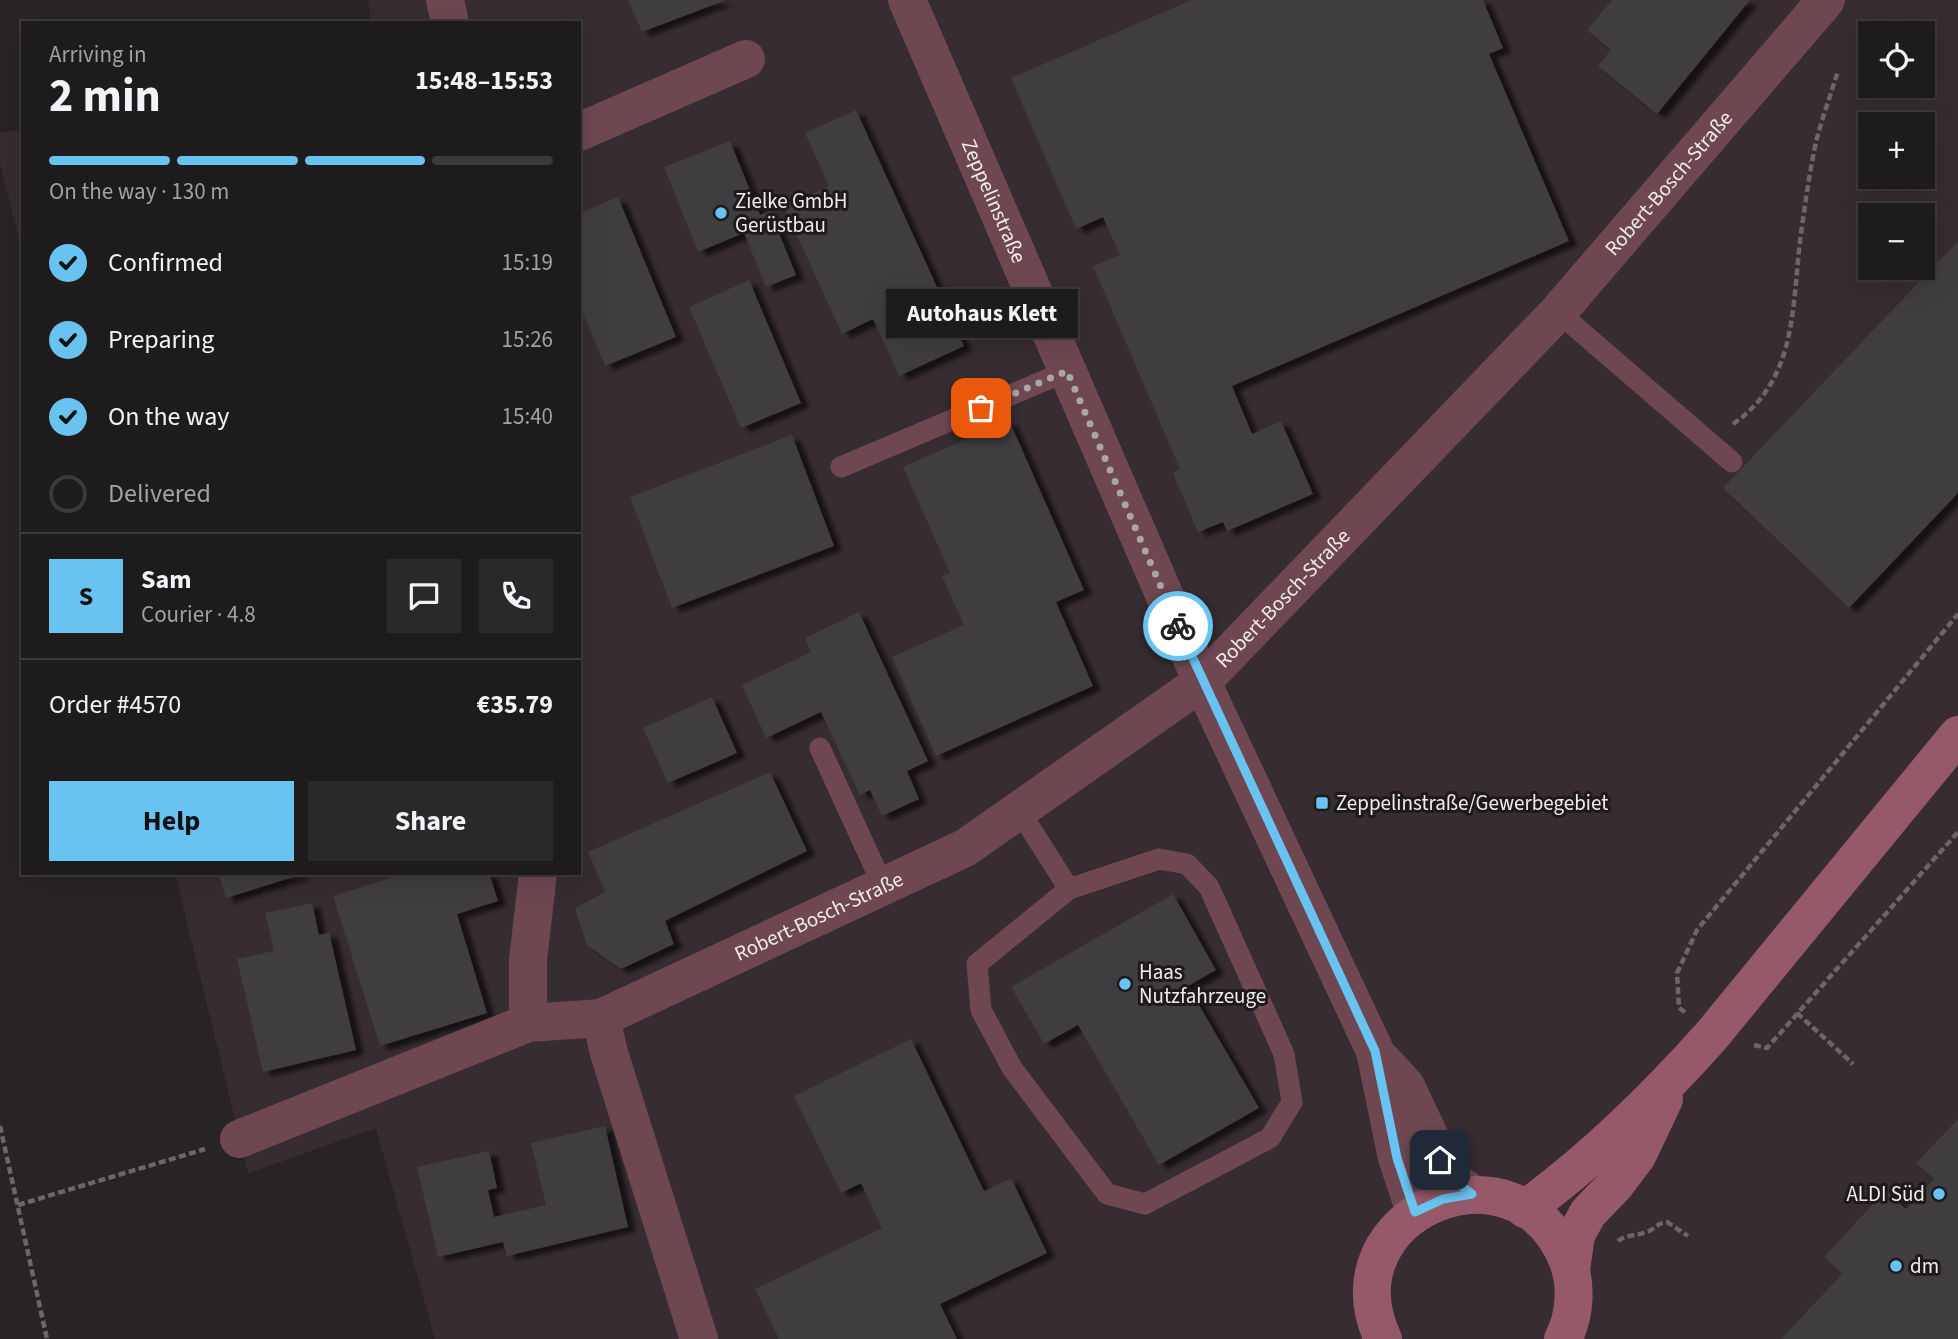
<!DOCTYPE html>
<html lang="en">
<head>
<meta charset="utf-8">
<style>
  body { margin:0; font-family:"Source Sans 3",sans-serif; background:#2b2829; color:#f1f3f6; height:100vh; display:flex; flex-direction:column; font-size:26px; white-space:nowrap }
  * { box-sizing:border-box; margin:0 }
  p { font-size:23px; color:#a1a1a3 }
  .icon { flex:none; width:38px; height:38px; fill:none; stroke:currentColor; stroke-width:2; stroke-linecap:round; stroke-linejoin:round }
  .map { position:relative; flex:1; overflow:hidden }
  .side { position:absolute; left:21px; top:21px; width:560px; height:854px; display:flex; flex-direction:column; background:#1e1b1c; border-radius:0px; box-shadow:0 7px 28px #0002,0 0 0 2px #3c393b }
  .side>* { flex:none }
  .fabs { position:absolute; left:1858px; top:21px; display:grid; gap:14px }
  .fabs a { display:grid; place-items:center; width:77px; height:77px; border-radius:0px; background:#1e1b1c; box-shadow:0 7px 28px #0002,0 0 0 2px #3c393b; font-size:35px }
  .pin { position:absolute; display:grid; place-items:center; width:60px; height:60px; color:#fff; margin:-30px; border-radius:14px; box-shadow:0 4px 10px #0006 }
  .courier { position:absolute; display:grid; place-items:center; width:70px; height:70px; margin:-35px; border:5px solid #69c3f1; border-radius:50%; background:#fff; color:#222; box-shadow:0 2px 9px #0007 }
  .bubble { position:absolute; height:49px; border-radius:0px; background:#1e1b1c; box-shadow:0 7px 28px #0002,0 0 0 2px #3c393b; font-size:23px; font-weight:700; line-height:49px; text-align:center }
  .head em { font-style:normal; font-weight:700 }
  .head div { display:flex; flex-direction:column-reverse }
  .head { display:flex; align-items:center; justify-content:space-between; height:119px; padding:0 28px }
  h1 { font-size:46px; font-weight:700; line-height:52px }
  .bar { display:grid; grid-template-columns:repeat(4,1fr); gap:10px 7px; align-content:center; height:84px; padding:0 28px }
  .bar i { height:9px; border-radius:5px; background:#3c393b }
  .bar .current { background:#69c3f1 }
  .bar p { grid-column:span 4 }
  .line { display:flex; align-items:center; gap:18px; padding:0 28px; border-top:2px solid #3c393b }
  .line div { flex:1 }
  .round { display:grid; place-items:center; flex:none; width:74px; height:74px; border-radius:0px; background:#2b2829 }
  ol { padding:0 28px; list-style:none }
  li { display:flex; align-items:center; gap:21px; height:77px }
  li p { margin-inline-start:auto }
  li .icon { padding:7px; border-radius:50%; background:#69c3f1; color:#111; stroke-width:4 }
  li:last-child { color:#a1a1a3 }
  li i { width:38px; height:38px; border:4px solid #3c393b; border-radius:50% }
  .cta { display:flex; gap:14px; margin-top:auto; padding:14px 28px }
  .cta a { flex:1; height:80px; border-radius:0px; background:#69c3f1; color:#111; font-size:28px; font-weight:700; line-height:80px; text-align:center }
  .cta a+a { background:#2b2829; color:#f1f3f6 }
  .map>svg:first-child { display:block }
  .built { fill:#362c32; fill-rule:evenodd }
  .building { fill:#3f3c40; filter:url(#shadow) }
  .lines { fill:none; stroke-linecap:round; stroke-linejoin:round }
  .path { stroke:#6b6769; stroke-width:4.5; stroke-dasharray:7 3.5; stroke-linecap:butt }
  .lane { stroke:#6e4751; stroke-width:21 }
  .street { stroke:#6e4751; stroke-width:38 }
  .secondary { stroke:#965969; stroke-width:38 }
  .done { stroke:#a9a6a8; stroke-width:7; stroke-dasharray:0 12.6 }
  .route { stroke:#69c3f1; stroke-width:9 }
  .poi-dot { fill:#69c3f1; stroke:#1e1a1c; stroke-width:2.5 }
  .labels { text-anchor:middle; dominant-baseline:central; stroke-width:6; stroke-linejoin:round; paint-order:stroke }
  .street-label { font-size:21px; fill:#efecee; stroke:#1e1a1c }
  .poi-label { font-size:21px; fill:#efecee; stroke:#1e1a1c; text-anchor:start }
</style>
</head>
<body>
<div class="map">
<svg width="1958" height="1339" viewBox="0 0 1958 1339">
  <defs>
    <filter id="shadow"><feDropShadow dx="8" dy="4.5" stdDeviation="2" flood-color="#0009"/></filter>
  </defs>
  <rect width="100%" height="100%" fill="#282426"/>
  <!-- built -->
  <g class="built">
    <path d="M368,0H1958V1339H435L376,1128L248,1173L175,873H579V23H371ZM1871,33H1923V86H1871ZM1871,124H1923V177H1871ZM1871,215H1923V268H1871Z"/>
    <path d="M23,129V255L0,163V133Z"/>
  </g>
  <!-- building -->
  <g class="building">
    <path d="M628,0H726L642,32Z"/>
    <path d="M1192,0H1483L1503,48L1489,54L1569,241L1232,386L1252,434L1281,421L1313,494L1227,531L1223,522L1198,532L1173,473L1180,469L1093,266L1120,255L1103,217L1076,229L1011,78Z"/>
    <path d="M1612,0H1750L1657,114L1598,66L1611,50L1587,30Z"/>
    <path d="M856,110L964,346L899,376L873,319L842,334L784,207L829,186L805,133Z"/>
    <path d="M730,141L760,215L770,211L796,275L766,287L744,233L698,252L664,167Z"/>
    <path d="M618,197L676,337L605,366L579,304V213Z"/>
    <path d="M1958,241V493L1849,608L1723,488Z"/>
    <path d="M749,280L801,403L741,428L689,307Z"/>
    <path d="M1009,420L1084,590L1056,602L1093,686L936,756L892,657L964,625L942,576L950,573L903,467Z"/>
    <path d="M792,435L834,546L672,608L630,497Z"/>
    <path d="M859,612L928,761L907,771L919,799L882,816L870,790L860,795L821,712L766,738L742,685L811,652L805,638Z"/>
    <path d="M712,697L737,753L668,783L643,728Z"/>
    <path d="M770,772L807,851L665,921L674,944L621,969L587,945L575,908L605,892L588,852Z"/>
    <path d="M218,873H302L303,874L226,898Z"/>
    <path d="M406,873H489L498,901L457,914L487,1013L380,1046L333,896Z"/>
    <path d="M1173,894L1216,970L1188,986L1259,1108L1159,1165L1078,1025L1044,1044L1011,987Z"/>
    <path d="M312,903L319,935L329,932L356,1050L263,1072L237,959L274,951L265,913Z"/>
    <path d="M911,1039L984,1191L1011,1178L1047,1253L940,1304L957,1339H779L755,1289L882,1228L861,1183L841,1193L794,1096Z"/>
    <path d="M1958,1119V1339H1781L1842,1274L1824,1257L1885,1191L1906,1209L1934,1179L1916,1163Z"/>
    <path d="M605,1126L628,1227L507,1256L503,1242L438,1257L417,1167L489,1151L497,1188L488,1190L494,1217L546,1205L531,1143Z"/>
  </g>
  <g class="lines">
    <!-- path -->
    <g class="path">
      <path d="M1733,424C1801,377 1791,299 1802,226C1806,198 1810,170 1816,142C1822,118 1831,94 1838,71"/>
      <path d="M1685,1012L1679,1008L1677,973L1697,930L1958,614"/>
      <path d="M1797,1013L1853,1064"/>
      <path d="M1754,1045L1767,1048L1958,832"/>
      <path d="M0,1126L47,1339"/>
      <path d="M18,1205L205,1149"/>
      <path d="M1618,1241C1627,1234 1637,1236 1647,1232C1655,1229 1657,1223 1667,1222L1688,1236"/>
    </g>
    <!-- lane -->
    <g class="lane">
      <path d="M1558,312L1732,462"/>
      <path d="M841,467L1067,371"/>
      <path d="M820,748L883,886"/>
      <path d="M1019,810L1069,889L1159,859L1187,864L1209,887L1284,1054L1292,1102L1270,1138L1145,1204L1107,1194L1012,1068L981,1010L977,964L1069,889"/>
    </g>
    <!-- street -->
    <g class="street">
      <path d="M445,0L450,23"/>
      <path id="s1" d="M907,0L1202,682L1375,1051L1397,1158L1415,1212"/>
      <path d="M579,132L746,59"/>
      <path d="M601,1018L609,1053L699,1339"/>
      <path d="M528,1023V960L538,873"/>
      <path d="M1383,1061L1406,1086L1448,1176L1472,1194"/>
      <path id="s2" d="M239,1139L528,1023L601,1018L965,848L1202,682L1558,312L1826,0"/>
    </g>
    <!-- secondary -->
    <g class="secondary">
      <path d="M1525,1209C1594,1159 1655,1099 1712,1035L1958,735"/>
      <path d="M1571,1270L1576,1235L1588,1213L1615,1185L1637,1156L1664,1099"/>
      <path d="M1383,1339C1324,1214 1516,1130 1568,1261C1577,1285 1575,1316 1563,1339"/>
    </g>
  </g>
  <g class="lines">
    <!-- done -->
    <path class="done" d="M981,408L1067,371L1178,626"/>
    <!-- route -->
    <path class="route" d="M1178,626L1375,1051L1397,1158L1415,1212L1443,1199L1472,1194L1448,1176L1440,1160"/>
  </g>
  <!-- markers -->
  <g class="poi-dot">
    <circle cx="721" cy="213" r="7"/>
    <rect x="1315" y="796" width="14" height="14" rx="3.5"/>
    <circle cx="1125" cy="984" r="7"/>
    <circle cx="1939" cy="1194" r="7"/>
    <circle cx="1896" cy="1266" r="7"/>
  </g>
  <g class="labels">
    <!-- street labels -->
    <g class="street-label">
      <text stroke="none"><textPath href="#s2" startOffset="1759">Robert-Bosch-Straße</textPath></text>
      <text stroke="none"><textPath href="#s1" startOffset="219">Zeppelinstraße</textPath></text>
      <text stroke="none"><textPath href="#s2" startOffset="1192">Robert-Bosch-Straße</textPath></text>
      <text stroke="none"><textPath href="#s2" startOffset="625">Robert-Bosch-Straße</textPath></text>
    </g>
    <!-- poi labels -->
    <g class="poi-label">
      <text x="735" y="201">Zielke GmbH<tspan x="735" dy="24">Gerüstbau</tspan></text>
      <text x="1336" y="803">Zeppelinstraße/Gewerbegebiet</text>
      <text x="1139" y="972">Haas<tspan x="1139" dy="24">Nutzfahrzeuge</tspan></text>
      <text x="1925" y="1194" text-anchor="end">ALDI Süd</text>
      <text x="1910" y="1266">dm</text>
    </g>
  </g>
</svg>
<div class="fabs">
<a><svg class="icon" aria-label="locate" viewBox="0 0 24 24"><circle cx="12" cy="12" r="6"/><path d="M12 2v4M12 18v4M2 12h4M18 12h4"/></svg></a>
<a>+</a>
<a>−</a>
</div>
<div class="pin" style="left:981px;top:408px;background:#ea580c"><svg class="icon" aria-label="bag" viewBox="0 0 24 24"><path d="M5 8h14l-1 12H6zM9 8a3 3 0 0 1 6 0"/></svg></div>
<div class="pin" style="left:1440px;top:1160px;background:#1f2937"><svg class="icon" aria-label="home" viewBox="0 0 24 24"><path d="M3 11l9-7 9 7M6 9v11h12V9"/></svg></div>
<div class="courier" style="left:1178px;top:626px"><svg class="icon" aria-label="bike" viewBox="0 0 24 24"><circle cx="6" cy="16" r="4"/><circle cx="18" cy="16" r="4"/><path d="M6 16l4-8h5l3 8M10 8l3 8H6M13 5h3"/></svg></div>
<div class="bubble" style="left:886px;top:289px;width:192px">Autohaus Klett</div>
<section class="side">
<div class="head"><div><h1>2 min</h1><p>Arriving in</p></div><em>15:48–15:53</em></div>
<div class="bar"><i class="current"></i><i class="current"></i><i class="current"></i><i></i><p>On the way · 130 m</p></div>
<ol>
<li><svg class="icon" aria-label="check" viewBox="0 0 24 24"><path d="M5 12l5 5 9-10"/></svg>Confirmed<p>15:19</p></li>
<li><svg class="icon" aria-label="check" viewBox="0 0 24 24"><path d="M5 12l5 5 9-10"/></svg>Preparing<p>15:26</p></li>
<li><svg class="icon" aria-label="check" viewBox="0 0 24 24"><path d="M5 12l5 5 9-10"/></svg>On the way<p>15:40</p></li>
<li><i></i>Delivered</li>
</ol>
<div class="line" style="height:126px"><b class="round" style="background:#69c3f1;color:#111">S</b><div><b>Sam</b><p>Courier · 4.8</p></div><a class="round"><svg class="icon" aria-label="chat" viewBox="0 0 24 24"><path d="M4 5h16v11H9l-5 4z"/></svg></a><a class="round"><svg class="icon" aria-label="phone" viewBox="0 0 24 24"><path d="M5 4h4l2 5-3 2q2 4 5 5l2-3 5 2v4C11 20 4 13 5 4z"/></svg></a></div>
<div class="line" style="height:91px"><div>Order #4570</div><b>€35.79</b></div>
<div class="cta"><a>Help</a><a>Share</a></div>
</section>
</div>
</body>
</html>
